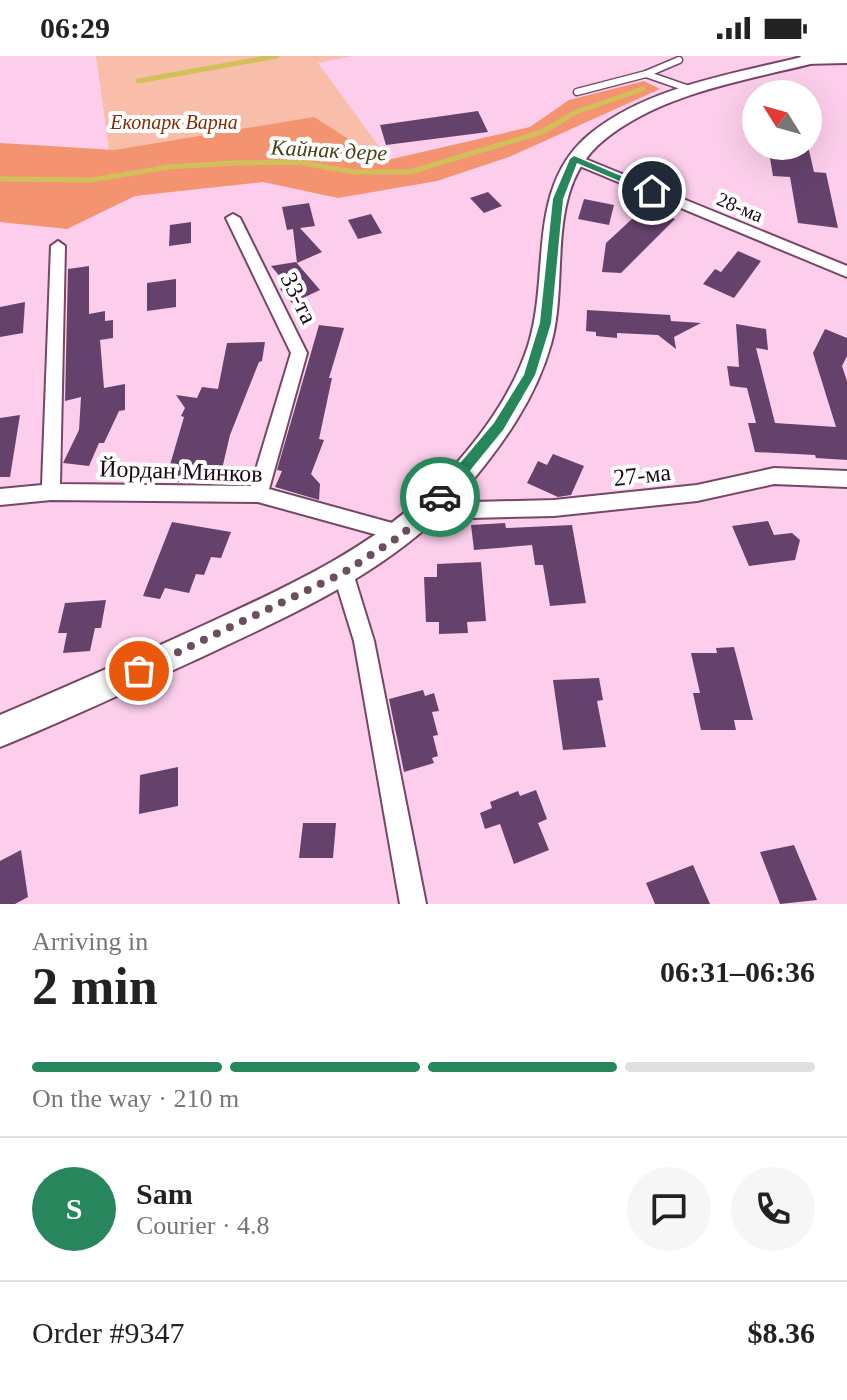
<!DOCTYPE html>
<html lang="en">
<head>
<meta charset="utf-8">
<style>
  body { margin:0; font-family:"Times New Roman",serif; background:#f6f6f6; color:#222; height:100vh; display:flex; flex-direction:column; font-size:30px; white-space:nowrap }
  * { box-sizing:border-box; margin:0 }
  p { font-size:26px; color:#767676 }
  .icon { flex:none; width:44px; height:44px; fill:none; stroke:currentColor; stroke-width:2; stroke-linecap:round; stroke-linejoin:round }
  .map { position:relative; height:848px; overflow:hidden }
  .side { display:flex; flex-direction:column; background:#fff; flex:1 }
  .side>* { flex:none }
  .needle { width:52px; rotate:307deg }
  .fabs { position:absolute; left:742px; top:24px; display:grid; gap:16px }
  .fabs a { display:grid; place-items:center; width:80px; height:80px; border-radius:50%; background:#fff; box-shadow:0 8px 32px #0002; font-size:40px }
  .pin { position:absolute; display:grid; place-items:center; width:68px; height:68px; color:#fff; margin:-34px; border:4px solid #fff; border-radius:50%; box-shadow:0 2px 8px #0007 }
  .courier { position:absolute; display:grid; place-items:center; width:80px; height:80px; margin:-40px; border:6px solid #28865d; border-radius:50%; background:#fff; color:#222; box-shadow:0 2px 10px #0007 }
  .headline em { font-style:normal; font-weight:700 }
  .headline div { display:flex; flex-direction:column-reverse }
  .headline { display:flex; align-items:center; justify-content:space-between; height:136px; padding:0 32px }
  h1 { font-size:52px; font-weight:700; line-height:60px }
  .bar { display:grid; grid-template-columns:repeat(4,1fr); gap:12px 8px; align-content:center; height:96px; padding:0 32px }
  .bar i { height:10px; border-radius:6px; background:#e0e0e0 }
  .bar .selected { background:#28865d }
  .bar p { grid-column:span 4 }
  .line { display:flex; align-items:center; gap:20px; padding:0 32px; border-top:2px solid #e0e0e0 }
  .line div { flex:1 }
  .round { display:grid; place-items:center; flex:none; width:84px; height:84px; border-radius:42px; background:#f6f6f6 }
  .status { display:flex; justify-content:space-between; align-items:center; height:56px; padding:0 40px; background:#fff; direction:ltr }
  .status svg { height:22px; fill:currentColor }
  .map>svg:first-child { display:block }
  .green { fill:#f8beaa }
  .forest { fill:#f39370 }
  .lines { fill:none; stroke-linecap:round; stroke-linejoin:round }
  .stream { stroke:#d1c058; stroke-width:5 }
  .building { fill:#65426c }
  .lane-casing { stroke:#764666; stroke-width:9 }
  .street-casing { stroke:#764666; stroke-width:4 }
  .secondary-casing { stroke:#764666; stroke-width:4 }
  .highway-casing { stroke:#764666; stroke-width:4 }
  .lane { stroke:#fff; stroke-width:6 }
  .street { fill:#fff; fill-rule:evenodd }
  .secondary { fill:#fff; fill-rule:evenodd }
  .highway { fill:#fff; fill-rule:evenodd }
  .route { fill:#28865d }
  .done { stroke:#6b4f61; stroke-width:8; stroke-dasharray:0 14.4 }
  .labels { text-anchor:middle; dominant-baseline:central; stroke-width:8; stroke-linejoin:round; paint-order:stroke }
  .far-park-label { font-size:20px; font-style:italic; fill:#812c04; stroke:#fff }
  .far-street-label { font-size:20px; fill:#1d0a17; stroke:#fff }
  .far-water-label { font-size:22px; font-style:italic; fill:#484116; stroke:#fff }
  .street-label { font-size:24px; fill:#1d0a17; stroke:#fff }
</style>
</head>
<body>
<div class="status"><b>06:29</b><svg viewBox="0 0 49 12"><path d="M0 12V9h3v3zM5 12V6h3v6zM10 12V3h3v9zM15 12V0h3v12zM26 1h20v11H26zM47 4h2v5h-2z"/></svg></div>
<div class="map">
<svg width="847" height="848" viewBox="0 0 847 848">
  <rect width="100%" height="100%" fill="#fcceeb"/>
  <!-- green -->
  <path class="green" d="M96,0H353L318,7L405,126L266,119L116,143Z"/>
  <!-- forest -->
  <path class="forest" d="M644,25L660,33L509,101L437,125L338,142L263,126L135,140L67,173L0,166V87L115,94L314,61L383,105L530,71L569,44Z"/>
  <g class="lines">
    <!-- stream -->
    <g class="stream">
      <path d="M138,25L277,0"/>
      <path d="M0,123L91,124L169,111L233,107L298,106L354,116H410L542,76L576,56L643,33"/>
    </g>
  </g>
  <!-- building -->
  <g class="building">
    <path d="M478,55L488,76L386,89L380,69Z"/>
    <path d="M768,90H808L814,116L826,117L838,172L798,167L790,121L773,120Z"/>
    <path d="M488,136L502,150L484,157L470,142Z"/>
    <path d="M584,143L614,149L609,169L578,163Z"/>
    <path d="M309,147L315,170L300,172L322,196L297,207L293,173L287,174L282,151Z"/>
    <path d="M646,150L675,163L621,217L602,216L606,187Z"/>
    <path d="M371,158L382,177L358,183L348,164Z"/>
    <path d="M191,166V187L169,190L170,169Z"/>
    <path d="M738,195L761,205L734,242L703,228L715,213L721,216Z"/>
    <path d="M296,206L320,234L292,247L280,233L288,230L271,210Z"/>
    <path d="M89,210V258L105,255V265L113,264V282L100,284L104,332L125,328V354L119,355L104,387H99L89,410L63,407L79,374L81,341L65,345L68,213Z"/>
    <path d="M176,223V251L147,255V227Z"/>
    <path d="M25,246L23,277L0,281V251Z"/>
    <path d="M587,254L670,259L671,265L701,267L674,281L676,293L658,279L617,277V282L596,280V276L586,275Z"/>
    <path d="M736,268L766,273L768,294L756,292L775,367L836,371L813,297L825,273L847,282V300L842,310L847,325V404L816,402L815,399L755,396L748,367H756L747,332L730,330L727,310L739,311Z"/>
    <path d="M319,269L344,272L329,322H332L319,383L324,384L311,418L320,428L319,444L275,431L282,415L277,414Z"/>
    <path d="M265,286L262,305L259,306L230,379L219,426H165L184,361L181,360L185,352L176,339L197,342L202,331L218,333L227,287Z"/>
    <path d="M20,359L10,421H0V362Z"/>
    <path d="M553,398L584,410L571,439L558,441L527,427L538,405L547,409Z"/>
    <path d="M768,465L774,479L792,477L800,484L795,504L749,510L732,470Z"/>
    <path d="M172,466L231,476L221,502L211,501L204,519L196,518L189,537L165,532L160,543L143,540Z"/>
    <path d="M505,467L506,472L572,469L586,547L550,550L543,509H535L532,489L474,494L471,469Z"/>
    <path d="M481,506L486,565L467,566L468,577L439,578V566H426L424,521H437V508Z"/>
    <path d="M106,544L101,572H95L90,595L63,597L67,577H58L65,547Z"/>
    <path d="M734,591L753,664H734L736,674H701L693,637H700L691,597H717L716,592Z"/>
    <path d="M599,622L603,644L597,645L606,691L563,694L553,624Z"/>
    <path d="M423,634L425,640L434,637L439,655L432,656L438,679L433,680L438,700L432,702L434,707L404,716L389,643Z"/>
    <path d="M178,711V750L139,758L140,719Z"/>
    <path d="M536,734L547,763L538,767L549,794L514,808L500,768L485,773L480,757L492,752L490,746L518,735L520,740Z"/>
    <path d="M303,767H336L333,802H299Z"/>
    <path d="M794,789L817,844L780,848L760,796Z"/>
    <path d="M21,794L28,841L15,848H0V805Z"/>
    <path d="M693,809L710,848H655L646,827Z"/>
  </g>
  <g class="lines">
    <!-- lane casing -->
    <g class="lane-casing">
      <g id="lane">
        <path d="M646,18L679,4"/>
        <path d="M577,36L646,18L692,34"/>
      </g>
    </g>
    <!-- street casing -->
    <g class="street-casing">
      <g id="street">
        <path d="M570,100H578L847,210V221L570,106Z"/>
        <path d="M233,158L240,162L307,297L269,433L403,470L410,472L412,478L410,484L403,486L258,446L51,444L0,449V433L42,429L51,190L58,185L65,190L60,428L251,430L291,297L226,162Z"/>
        <path d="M774,412L847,415V431L774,428L697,445L554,460L471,462L439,443L436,437L439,431L445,429L474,446L554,444L697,429Z"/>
        <path d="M343,508L350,511L353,517L374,585L426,848H400L354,585L333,517L336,511Z"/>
      </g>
    </g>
    <!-- secondary casing -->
    <g class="secondary-casing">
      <path id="secondary" d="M805,0H832L830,3C756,23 665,34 604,84C543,133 570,221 551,288C536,342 502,390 466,432C398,512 297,556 204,600C136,631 69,663 0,691V659C72,628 144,597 215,564C298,526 380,487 444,421C479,384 512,339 528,290C551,218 525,130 591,77C650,30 735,18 805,0Z"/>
    </g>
    <!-- highway casing -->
    <g class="highway-casing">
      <path id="highway" d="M801,0H847V7L802,8L799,4Z"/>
    </g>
    <!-- lane -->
    <use href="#lane" class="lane"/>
    <!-- street -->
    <use href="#street" class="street"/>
    <!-- secondary -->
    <use href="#secondary" class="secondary"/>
    <!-- highway -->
    <use href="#highway" class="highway"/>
  </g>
  <!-- route -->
  <path class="route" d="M574,100L656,135L648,137L577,107L563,143L551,267L535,319L503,374L445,445H435V437L494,367L524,319L540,267L553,143L570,103Z"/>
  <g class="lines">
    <!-- done -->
    <path class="done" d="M139,615L343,517L403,478L440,441"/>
  </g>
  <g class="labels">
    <!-- far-park labels -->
    <g class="far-park-label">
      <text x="174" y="66">Екопарк Варна</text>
    </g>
    <!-- far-street labels -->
    <g class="far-street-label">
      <text transform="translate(740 151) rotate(23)">28-ма</text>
    </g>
    <!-- far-water labels -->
    <g class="far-water-label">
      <text transform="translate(329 94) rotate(3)">Кайнак дере</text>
    </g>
    <!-- street labels -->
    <g class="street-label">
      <text transform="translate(299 242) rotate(64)">33-та</text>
      <text transform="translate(181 415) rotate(2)">Йордан Минков</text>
      <text transform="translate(642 419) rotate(-6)">27-ма</text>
    </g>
  </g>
</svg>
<div class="fabs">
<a><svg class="needle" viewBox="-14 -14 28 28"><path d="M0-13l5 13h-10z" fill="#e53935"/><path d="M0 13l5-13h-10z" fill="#767676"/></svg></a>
</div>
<div class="pin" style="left:139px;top:615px;background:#ea580c"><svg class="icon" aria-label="bag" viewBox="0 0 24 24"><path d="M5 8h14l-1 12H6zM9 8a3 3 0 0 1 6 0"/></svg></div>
<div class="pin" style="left:652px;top:135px;background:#1f2937"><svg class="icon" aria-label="home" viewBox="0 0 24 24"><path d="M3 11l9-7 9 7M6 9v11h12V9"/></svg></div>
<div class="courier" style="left:440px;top:441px"><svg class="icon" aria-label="car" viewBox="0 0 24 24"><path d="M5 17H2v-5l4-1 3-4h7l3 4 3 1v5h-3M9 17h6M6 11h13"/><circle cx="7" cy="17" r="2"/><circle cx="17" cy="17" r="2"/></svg></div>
</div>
<section class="side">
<div class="headline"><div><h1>2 min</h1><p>Arriving in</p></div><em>06:31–06:36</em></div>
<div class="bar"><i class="selected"></i><i class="selected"></i><i class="selected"></i><i></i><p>On the way · 210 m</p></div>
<div class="line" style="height:144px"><b class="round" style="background:#28865d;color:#fff">S</b><div><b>Sam</b><p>Courier · 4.8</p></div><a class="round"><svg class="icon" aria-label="chat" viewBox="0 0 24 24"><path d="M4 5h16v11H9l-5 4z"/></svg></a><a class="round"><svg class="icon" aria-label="phone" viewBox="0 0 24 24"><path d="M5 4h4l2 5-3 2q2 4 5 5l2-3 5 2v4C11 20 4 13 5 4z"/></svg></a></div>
<div class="line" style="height:104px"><div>Order #9347</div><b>$8.36</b></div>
</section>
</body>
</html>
